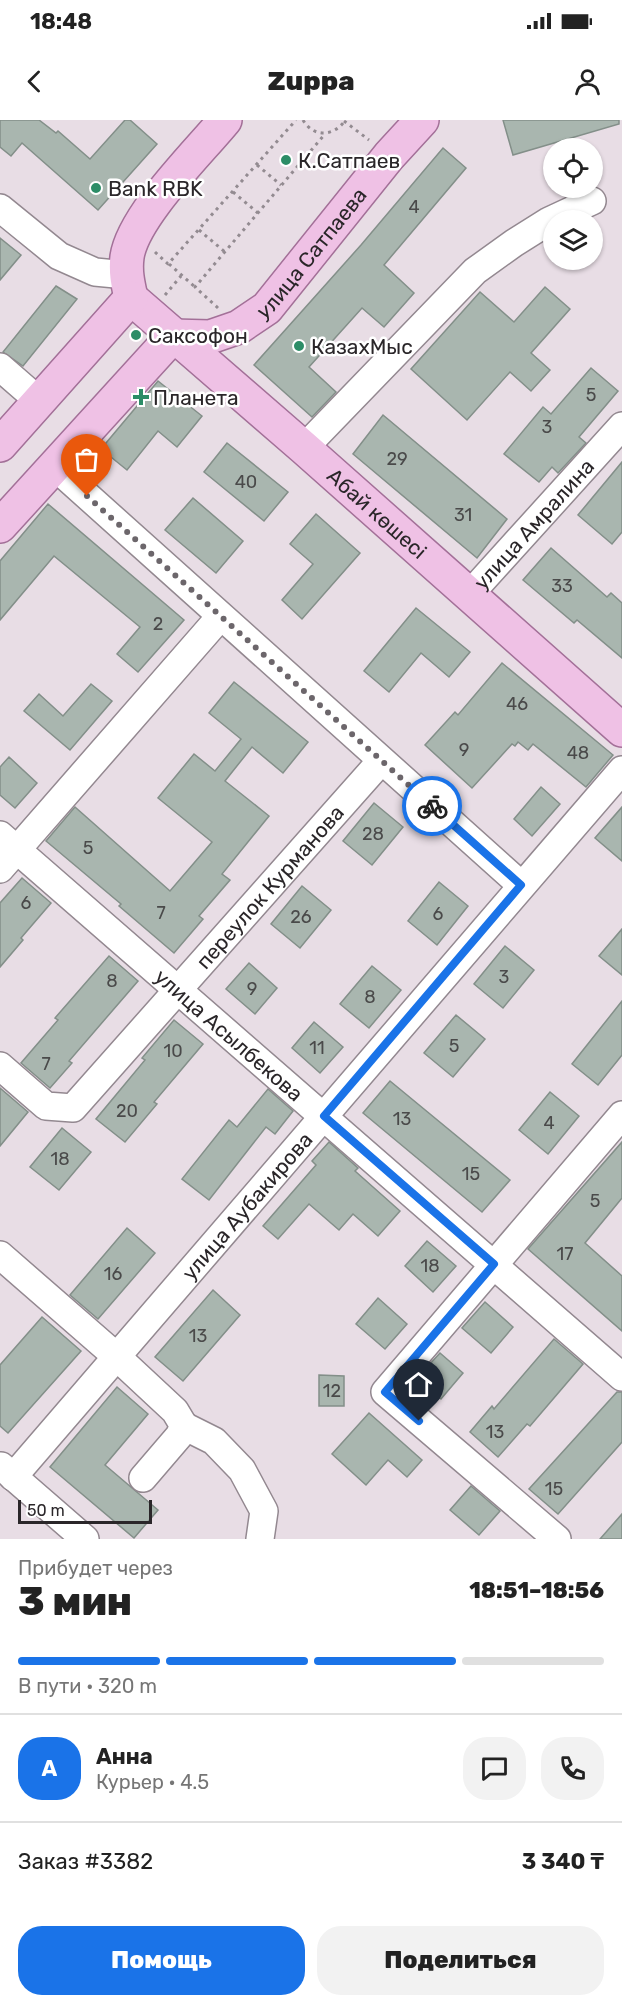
<!DOCTYPE html>
<html lang="ru">
<head>
<meta charset="utf-8">
<style>
  body { margin:0; font-family:Rubik,sans-serif; background:#f2f2f2; color:#222; height:100vh; display:flex; flex-direction:column; font-size:22px; white-space:nowrap }
  * { box-sizing:border-box; margin:0 }
  p { font-size:20px; color:#767676 }
  .icon { flex:none; width:33px; height:33px; fill:none; stroke:currentColor; stroke-width:2; stroke-linecap:round; stroke-linejoin:round }
  .map { position:relative; height:1419px; overflow:hidden }
  .side { display:flex; flex-direction:column; background:#fff; flex:1 }
  .side>* { flex:none }
  .fabs { position:absolute; left:543px; top:18px; display:grid; gap:12px }
  .fabs a { display:grid; place-items:center; width:60px; height:60px; border-radius:50%; background:#fff; box-shadow:0 2px 4px #0004; font-size:30px }
  .scale { position:absolute; left:18px; bottom:15px; width:134px; box-sizing:border-box; padding-left:6px; border:3px solid #2a2629; border-top:0; font-size:16px; line-height:21px; white-space:nowrap; color:#2a2629; -webkit-text-stroke:4px #fff; paint-order:stroke }
  .pin { position:absolute; display:grid; place-items:center; width:51px; height:51px; color:#fff; margin:-62px -26px; border-radius:50% 50% 50% 0; rotate:-45deg; box-shadow:0 0 6px #0007 }
  .pin .icon { rotate:45deg }
  .courier { position:absolute; display:grid; place-items:center; width:60px; height:60px; margin:-30px; border:4px solid #1a73e8; border-radius:50%; background:#fff; color:#222; box-shadow:0 2px 8px #0007 }
  .summary em { font-style:normal; font-weight:800 }
  .summary div { display:flex; flex-direction:column-reverse }
  .summary { display:flex; align-items:center; justify-content:space-between; height:102px; padding:0 18px }
  h1 { font-size:39px; font-weight:800; line-height:45px }
  .bar { display:grid; grid-template-columns:repeat(4,1fr); gap:9px 6px; align-content:center; height:72px; padding:0 18px }
  .bar i { height:8px; border-radius:4px; background:#e0e0e0 }
  .bar .selected { background:#1a73e8 }
  .bar p { grid-column:span 4 }
  .line { display:flex; align-items:center; gap:15px; padding:0 18px; border-top:2px solid #e0e0e0 }
  .line div { flex:1 }
  .round { display:grid; place-items:center; flex:none; width:63px; height:63px; border-radius:24px; background:#f2f2f2 }
  .button { display:flex; gap:12px; margin-top:auto; padding:12px 18px }
  .button a { flex:1; height:69px; border-radius:24px; background:#1a73e8; color:#fff; font-size:24px; font-weight:800; line-height:69px; text-align:center }
  .button a+a { background:#f2f2f2; color:#222 }
  .status { display:flex; justify-content:space-between; align-items:center; height:42px; padding:0 30px; background:#fff; direction:ltr }
  .status svg { height:16px; fill:currentColor }
  header { display:flex; justify-content:space-between; align-items:center; height:78px; padding:0 18px; background:#fff; font-size:27px; font-weight:800 }
  .map>svg:first-child { display:block }
  .building { fill:#a9b6af; stroke:#838f89; stroke-width:1.5 }
  .lines { fill:none; stroke-linecap:round; stroke-linejoin:round }
  .minor-casing { stroke:#938890; stroke-width:30 }
  .major-casing { stroke:#a37098; stroke-width:36 }
  .path { stroke:#938b91; stroke-width:3; stroke-dasharray:3 4.5; stroke-linecap:butt }
  .minor { stroke:#fff; stroke-width:27 }
  .major { stroke:#efc1e5; stroke-width:33 }
  .done { stroke:#6c666b; stroke-width:6; stroke-dasharray:0 10.8 }
  .route { stroke:#1a73e8; stroke-width:8 }
  .poi-dot { fill:#2c8d67; stroke:#fff; stroke-width:2 }
  .labels { text-anchor:middle; dominant-baseline:central; stroke-width:5; stroke-linejoin:round; paint-order:stroke }
  .number-label { font-size:18px; fill:#4a4a4a }
  .poi-label { font-size:21px; fill:#2a2629; stroke:#fff; text-anchor:start }
  .street-label { font-size:21px; fill:#2a2629; stroke:#fff }
</style>
</head>
<body>
<div class="status"><b>18:48</b><svg viewBox="0 0 49 12"><path d="M0 12V9h3v3zM5 12V6h3v6zM10 12V3h3v9zM15 12V0h3v12zM26 1h20v11H26zM47 4h2v5h-2z"/></svg></div>
<header><svg class="icon" aria-label="back" viewBox="0 0 24 24"><path d="M15 5l-7 7 7 7"/></svg>Zuppa<svg class="icon" aria-label="person" viewBox="0 0 24 24"><circle cx="12" cy="8" r="4"/><path d="M4 21q1-7 8-7t8 7"/></svg></header>
<div class="map">
<svg width="622" height="1419" viewBox="0 0 622 1419">
  <rect width="100%" height="100%" fill="#e8dde5"/>
  <!-- building -->
  <g class="building">
    <path d="M0,0H39L56,13L58,11L90,39L125,0H130L157,24L98,90L22,23L11,36L0,27Z"/>
    <path d="M503,0H619V4L513,35Z"/>
    <path d="M443,28L466,48L384,145L414,173L384,207L362,188L309,247L336,272L312,297L254,245L361,125Z"/>
    <path d="M0,118L21,135L0,160Z"/>
    <path d="M56,166L77,179L23,246L3,232Z"/>
    <path d="M545,167L570,189L531,233L550,250L531,271L510,252L467,300L411,249L480,172L514,202Z"/>
    <path d="M591,248L618,271L579,317L586,323L558,353L552,347L539,362L504,334L543,287L551,294Z"/>
    <path d="M158,261L202,296L177,327L158,311L127,350L101,329Z"/>
    <path d="M383,295L507,399L477,438L353,334Z"/>
    <path d="M227,323L288,372L264,401L204,352Z"/>
    <path d="M622,342V412L612,424L578,395Z"/>
    <path d="M193,378L243,421L216,453L165,410Z"/>
    <path d="M48,384L184,500L138,552L117,534L140,507L54,436L0,500V441Z"/>
    <path d="M316,394L360,433L302,499L282,480L313,444L290,424Z"/>
    <path d="M551,428L607,477L611,473L622,483V538L577,500L574,503L523,460Z"/>
    <path d="M416,488L470,532L449,557L421,533L389,572L364,551Z"/>
    <path d="M502,543L613,635L586,667L533,624L528,630L518,622L515,626L512,624L472,668L425,625L455,592L458,595Z"/>
    <path d="M234,562L308,622L283,653L252,627L225,661L269,696L222,754L230,760L199,796L203,799L174,833L119,786L121,784L46,721L75,687L170,771L212,722L158,678L194,634L215,651L241,619L209,593Z"/>
    <path d="M91,564L112,581L70,630L24,591L39,574L63,596Z"/>
    <path d="M9,637L37,663L15,688L0,675V647Z"/>
    <path d="M541,667L560,684L532,716L514,699Z"/>
    <path d="M374,683L403,707L372,745L343,721Z"/>
    <path d="M622,687V741L595,718Z"/>
    <path d="M22,758L51,783L21,818L23,820L0,847V783Z"/>
    <path d="M439,762L468,786L437,825L408,801Z"/>
    <path d="M302,766L331,790L300,828L271,804Z"/>
    <path d="M622,809V855L599,836Z"/>
    <path d="M505,826L534,850L503,888L474,864Z"/>
    <path d="M109,836L138,861L69,941L72,943L50,968L21,943L58,900L55,898Z"/>
    <path d="M249,843L277,868L255,894L226,869Z"/>
    <path d="M372,846L401,870L369,908L340,884Z"/>
    <path d="M622,881V935L598,965L572,944Z"/>
    <path d="M456,895L485,919L453,957L424,933Z"/>
    <path d="M174,900L203,924L154,982L157,984L125,1022L96,999L145,940L142,938Z"/>
    <path d="M314,902L343,927L320,953L292,928Z"/>
    <path d="M390,961L510,1060L482,1092L363,993Z"/>
    <path d="M0,968L28,992L0,1026Z"/>
    <path d="M268,969L293,991L275,1014L266,1007L209,1080L182,1059L229,1000L237,1007Z"/>
    <path d="M550,972L579,996L548,1034L519,1010Z"/>
    <path d="M62,1008L91,1032L59,1070L30,1047Z"/>
    <path d="M329,1022L358,1048L355,1051L400,1091L378,1116L353,1094L339,1110L309,1084L278,1119L263,1106L316,1045L312,1041Z"/>
    <path d="M622,1022V1078L585,1123L622,1156V1211L528,1129Z"/>
    <path d="M127,1108L155,1133L98,1199L70,1175Z"/>
    <path d="M427,1121L456,1146L433,1172L405,1146Z"/>
    <path d="M213,1170L240,1195L183,1261L155,1237Z"/>
    <path d="M378,1178L407,1204L385,1229L356,1204Z"/>
    <path d="M485,1182L513,1207L491,1233L462,1208Z"/>
    <path d="M42,1197L81,1231L8,1313L0,1306V1245Z"/>
    <path d="M554,1219L583,1244L530,1306L527,1304L498,1337L470,1312L492,1286L494,1289Z"/>
    <path d="M440,1233L463,1253L441,1279L417,1258Z"/>
    <path d="M319,1255L344,1256V1286H319Z"/>
    <path d="M117,1267L148,1294L105,1345L158,1390L134,1418L50,1347Z"/>
    <path d="M617,1272H622V1322L558,1394L529,1369Z"/>
    <path d="M369,1293L422,1340L407,1357L388,1340L366,1365L332,1334Z"/>
    <path d="M471,1366L500,1391L479,1415L450,1390Z"/>
    <path d="M622,1394V1419H600Z"/>
  </g>
  <g class="lines">
    <!-- minor casing -->
    <g class="minor-casing">
      <g id="minor">
        <path d="M0,88L59,136L95,152L126,155"/>
        <path d="M0,247L39,281"/>
        <path d="M304,328L475,151L514,123L549,101L592,81"/>
        <path d="M54,346L521,765"/>
        <path id="s1" d="M469,475L622,306"/>
        <path id="s2" d="M0,715L622,1257"/>
        <path d="M0,749L220,497"/>
        <path id="s3" d="M0,946L46,986L73,988L381,641"/>
        <path d="M0,1135L117,1237L175,1291L184,1306L179,1316L143,1358"/>
        <path d="M184,1306L214,1321L242,1350L264,1391L260,1419"/>
        <path d="M1,1346L85,1419"/>
        <path id="s4" d="M13,1357L622,650"/>
        <path d="M557,1419L385,1272L622,995"/>
      </g>
    </g>
    <!-- major casing -->
    <g class="major-casing">
      <g id="major">
        <path id="s5" d="M131,178L304,328L622,610"/>
        <path d="M131,178C128,164 125,152 127,137C133,96 198,33 225,0"/>
        <path d="M0,325L131,178"/>
        <path id="s6" d="M0,406L173,216L210,217L239,207L267,188L389,36L422,0"/>
      </g>
    </g>
    <!-- path -->
    <g class="path">
      <path d="M303,0C313,17 332,17 344,2"/>
      <path d="M344,1L369,20"/>
      <path d="M257,45L281,65"/>
      <path d="M233,72L258,93"/>
      <path d="M199,110L225,132"/>
      <path d="M155,132L168,144L296,0"/>
      <path d="M169,144L195,167"/>
      <path d="M165,175L181,156"/>
      <path d="M218,188L195,167L325,14"/>
    </g>
    <!-- minor -->
    <use href="#minor" class="minor"/>
    <!-- major -->
    <use href="#major" class="major"/>
  </g>
  <g class="lines">
    <!-- done -->
    <path class="done" d="M87,376L432,686"/>
    <!-- route -->
    <path class="route" d="M419,1301L385,1272L494,1144L324,996L521,765L432,686"/>
  </g>
  <!-- markers -->
  <g class="poi-dot">
    <circle cx="286" cy="40" r="6"/>
    <circle cx="96" cy="68" r="6"/>
    <circle cx="136" cy="215" r="6"/>
    <circle cx="299" cy="226" r="6"/>
    <path d="M138 268h6v6h6v6h-6v6h-6v-6h-6v-6h6z"/>
  </g>
  <g class="labels">
    <!-- number labels -->
    <g class="number-label">
      <text x="414" y="87">4</text>
      <text x="591" y="275">5</text>
      <text x="547" y="307">3</text>
      <text x="397" y="339">29</text>
      <text x="246" y="362">40</text>
      <text x="463" y="395">31</text>
      <text x="562" y="466">33</text>
      <text x="158" y="504">2</text>
      <text x="517" y="584">46</text>
      <text x="464" y="630">9</text>
      <text x="578" y="633">48</text>
      <text x="373" y="714">28</text>
      <text x="88" y="728">5</text>
      <text x="26" y="783">6</text>
      <text x="161" y="793">7</text>
      <text x="438" y="794">6</text>
      <text x="301" y="797">26</text>
      <text x="504" y="857">3</text>
      <text x="112" y="861">8</text>
      <text x="252" y="869">9</text>
      <text x="370" y="877">8</text>
      <text x="454" y="926">5</text>
      <text x="317" y="928">11</text>
      <text x="173" y="931">10</text>
      <text x="46" y="944">7</text>
      <text x="127" y="991">20</text>
      <text x="402" y="999">13</text>
      <text x="549" y="1003">4</text>
      <text x="60" y="1039">18</text>
      <text x="471" y="1054">15</text>
      <text x="595" y="1081">5</text>
      <text x="565" y="1134">17</text>
      <text x="430" y="1146">18</text>
      <text x="113" y="1154">16</text>
      <text x="198" y="1216">13</text>
      <text x="332" y="1271">12</text>
      <text x="495" y="1312">13</text>
      <text x="554" y="1369">15</text>
    </g>
    <!-- poi labels -->
    <g class="poi-label">
      <text x="298" y="40">К.Сатпаев</text>
      <text x="108" y="68">Bank RBK</text>
      <text x="148" y="215">Саксофон</text>
      <text x="311" y="226">КазахМыс</text>
      <text x="153" y="277">Планета</text>
    </g>
    <!-- street labels -->
    <g class="street-label">
      <text stroke="none"><textPath href="#s6" startOffset="429">улица Сатпаева</textPath></text>
      <text stroke="none"><textPath href="#s5" startOffset="327">Абай көшесі</textPath></text>
      <text stroke="none"><textPath href="#s1" startOffset="96">улица Амралина</textPath></text>
      <text stroke="none"><textPath href="#s3" startOffset="384">переулок Курманова</textPath></text>
      <text stroke="none"><textPath href="#s2" startOffset="304">улица Асылбекова</textPath></text>
      <text stroke="none"><textPath href="#s4" startOffset="358">улица Аубакирова</textPath></text>
    </g>
  </g>
</svg>
<div class="fabs">
<a><svg class="icon" aria-label="locate" viewBox="0 0 24 24"><circle cx="12" cy="12" r="6"/><path d="M12 2v4M12 18v4M2 12h4M18 12h4"/></svg></a>
<a><svg class="icon" aria-label="layers" viewBox="0 0 24 24"><path d="M12 4l9 5-9 5-9-5zM3 14l9 5 9-5"/></svg></a>
</div>
<div class="scale">50 m</div>
<div class="pin" style="left:87px;top:376px;background:#ea580c"><svg class="icon" aria-label="bag" viewBox="0 0 24 24"><path d="M5 8h14l-1 12H6zM9 8a3 3 0 0 1 6 0"/></svg></div>
<div class="pin" style="left:419px;top:1301px;background:#1f2937"><svg class="icon" aria-label="home" viewBox="0 0 24 24"><path d="M3 11l9-7 9 7M6 9v11h12V9"/></svg></div>
<div class="courier" style="left:432px;top:686px"><svg class="icon" aria-label="bike" viewBox="0 0 24 24"><circle cx="6" cy="16" r="4"/><circle cx="18" cy="16" r="4"/><path d="M6 16l4-8h5l3 8M10 8l3 8H6M13 5h3"/></svg></div>
</div>
<section class="side">
<div class="summary"><div><h1>3 мин</h1><p>Прибудет через</p></div><em>18:51–18:56</em></div>
<div class="bar"><i class="selected"></i><i class="selected"></i><i class="selected"></i><i></i><p>В пути · 320 m</p></div>
<div class="line" style="height:108px"><b class="round" style="background:#1a73e8;color:#fff">А</b><div><b>Анна</b><p>Курьер · 4.5</p></div><a class="round"><svg class="icon" aria-label="chat" viewBox="0 0 24 24"><path d="M4 5h16v11H9l-5 4z"/></svg></a><a class="round"><svg class="icon" aria-label="phone" viewBox="0 0 24 24"><path d="M5 4h4l2 5-3 2q2 4 5 5l2-3 5 2v4C11 20 4 13 5 4z"/></svg></a></div>
<div class="line" style="height:78px"><div>Заказ #3382</div><b>3 340 ₸</b></div>
<div class="button"><a>Помощь</a><a>Поделиться</a></div>
</section>
</body>
</html>
